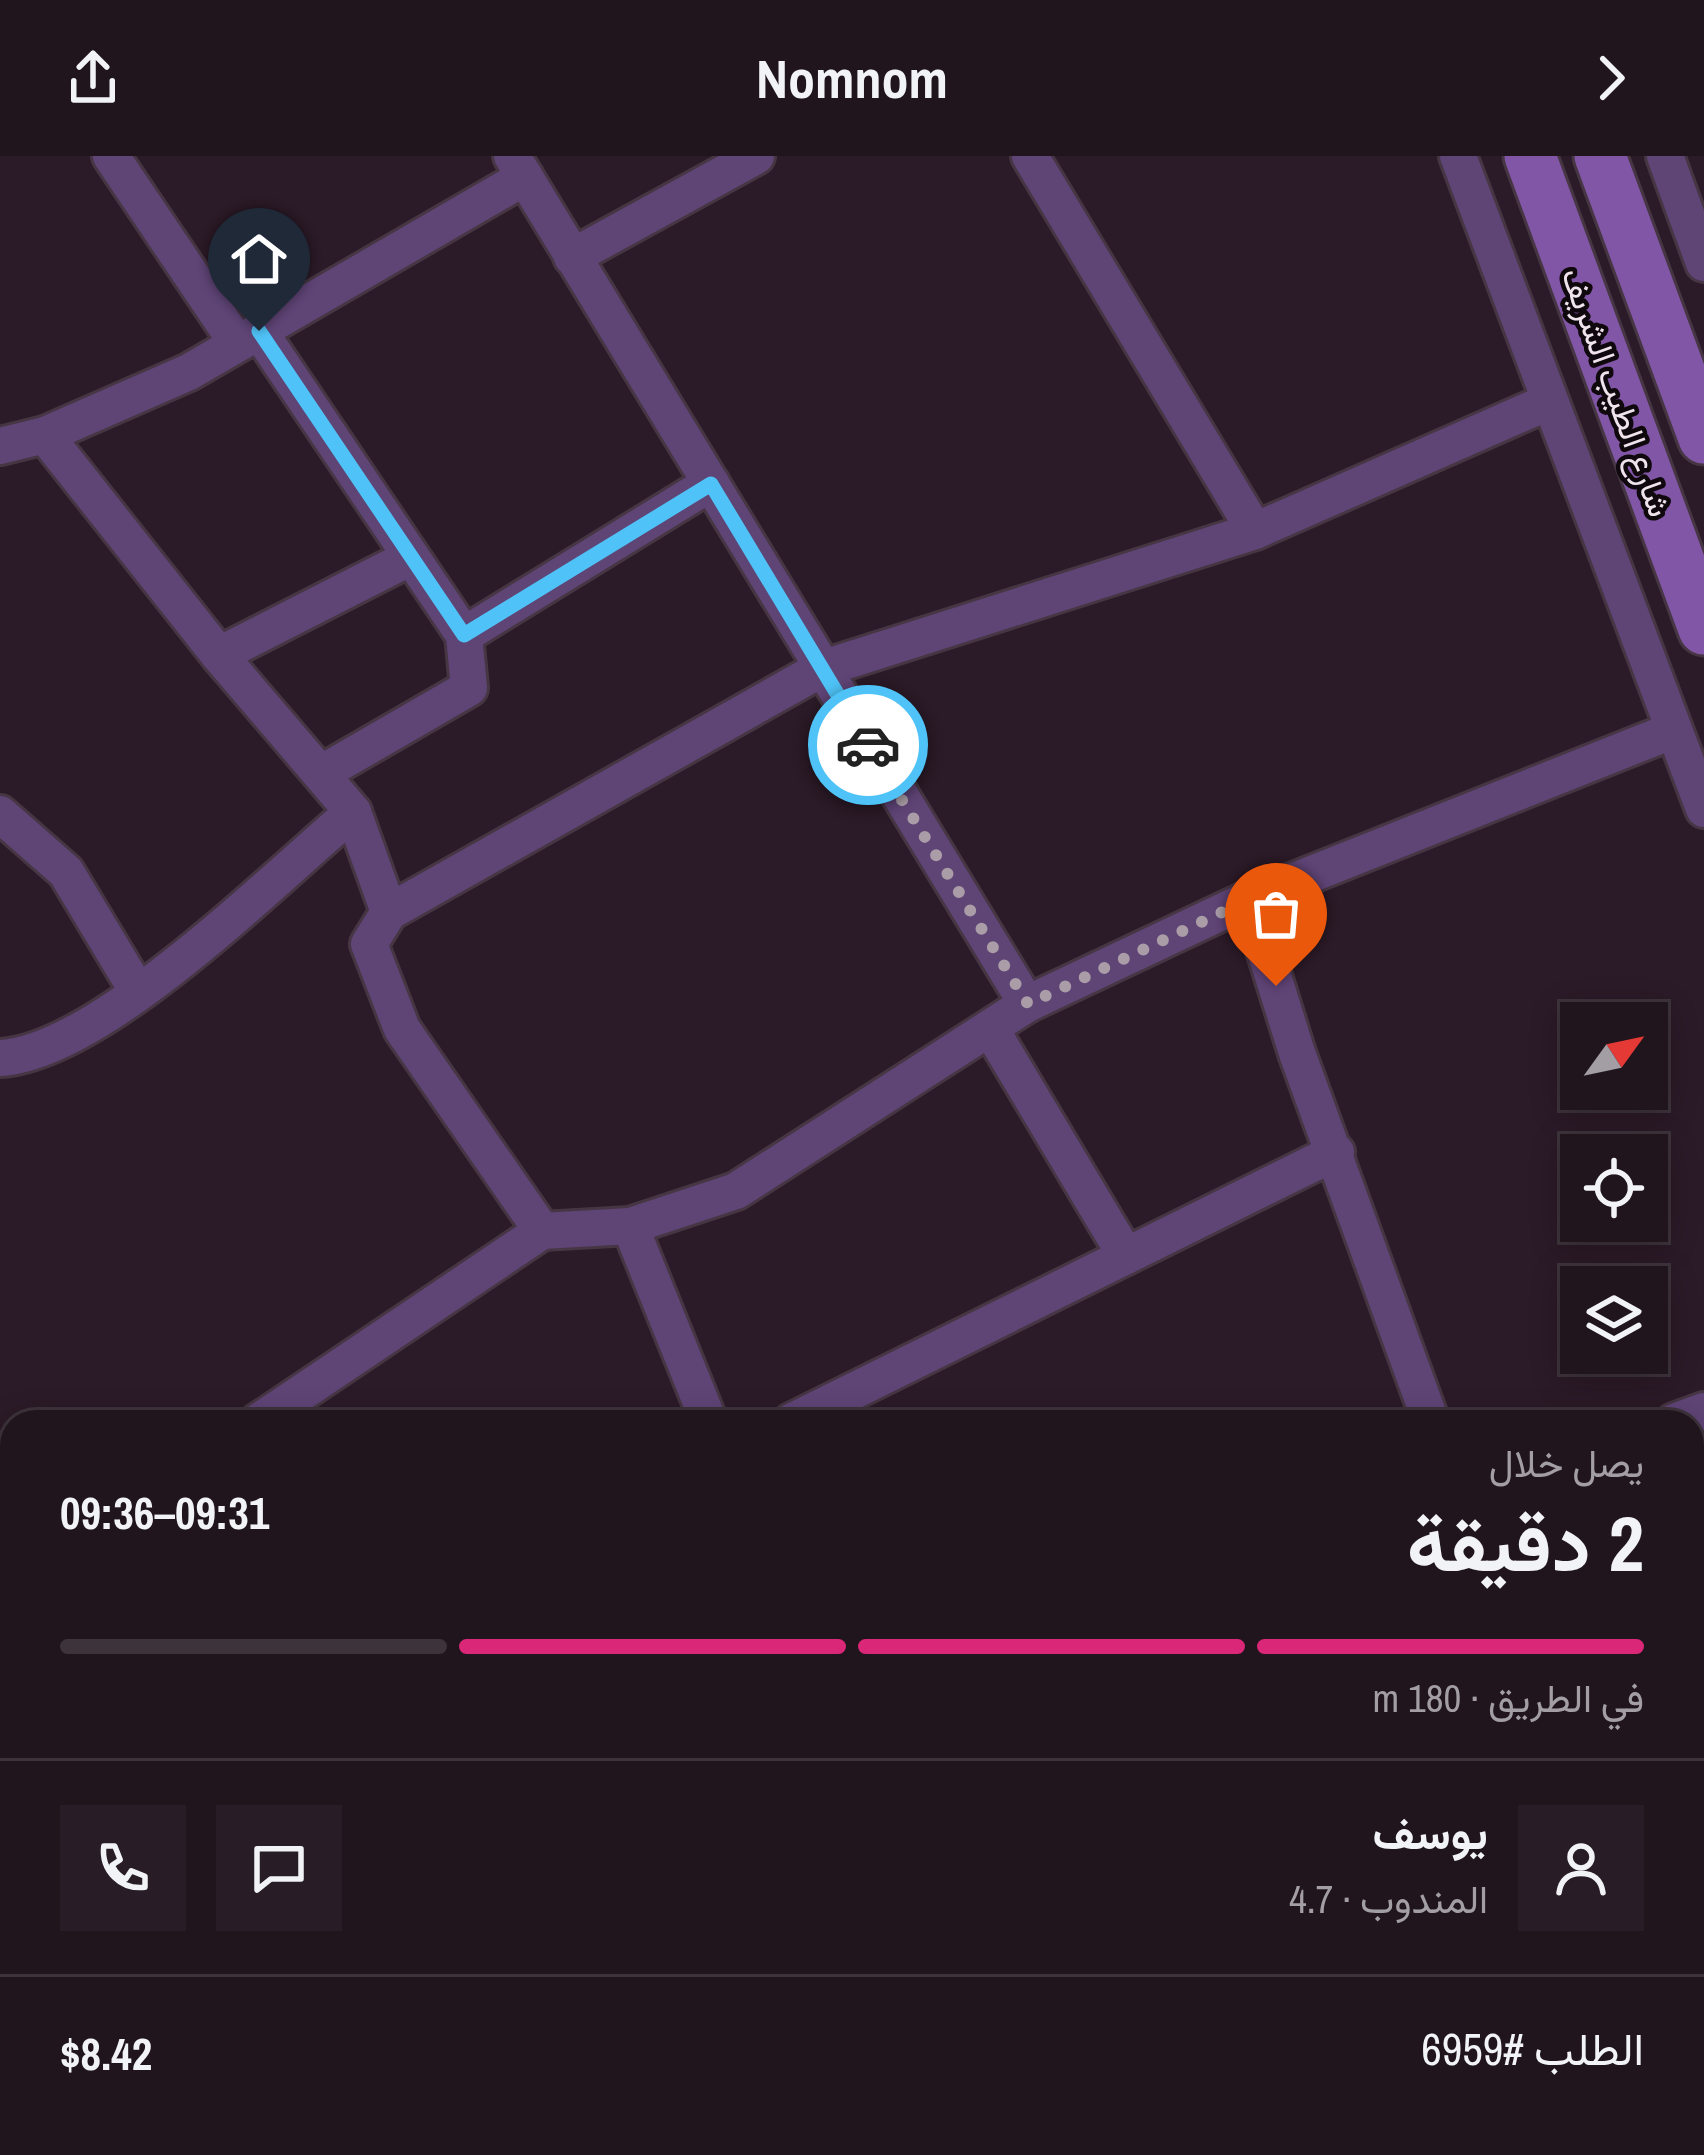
<!DOCTYPE html>
<html lang="ar">
<head>
<meta charset="utf-8">
<style>
  body { margin:0; font-family:"Archivo Narrow",Vazirmatn,sans-serif; background:#281d26; color:#f1f3f6; direction:rtl; height:100vh; display:flex; flex-direction:column; font-size:45px; white-space:nowrap }
  * { box-sizing:border-box; margin:0 }
  p { font-size:39px; color:#a29ea4 }
  .icon { flex:none; width:66px; height:66px; fill:none; stroke:currentColor; stroke-width:2; stroke-linecap:round; stroke-linejoin:round }
  .map { position:relative; flex:1; overflow:hidden; direction:ltr }
  .drawer { position:absolute; left:0px; top:1254px; width:1704px; height:747px; display:flex; flex-direction:column; background:#20141d; border-radius:36px 36px 0 0; box-shadow:0 6px 30px #0003,0 0 0 3px #3d333b; direction:rtl }
  .drawer>* { flex:none }
  .needle { width:78px; rotate:57deg }
  .fabs { position:absolute; left:1560px; top:846px; display:grid; gap:24px }
  .fabs a { display:grid; place-items:center; width:108px; height:108px; border-radius:0px; background:#20141d; box-shadow:0 6px 30px #0003,0 0 0 3px #3d333b; font-size:60px }
  .pin { position:absolute; display:grid; place-items:center; width:102px; height:102px; color:#fff; margin:-123px -51px; border-radius:50% 50% 50% 0; rotate:-45deg; box-shadow:0 0 12px #0007 }
  .pin .icon { rotate:45deg }
  .courier { position:absolute; display:grid; place-items:center; width:120px; height:120px; margin:-60px; border:9px solid #4fc3f7; border-radius:50%; background:#fff; color:#222; box-shadow:0 3px 15px #0007 }
  .summary em { font-style:normal; font-weight:700 }
  .summary div { display:flex; flex-direction:column-reverse }
  .summary { display:flex; align-items:center; justify-content:space-between; height:204px; padding:0 60px }
  h1 { font-size:78px; font-weight:700; line-height:90px }
  .bar { display:grid; grid-template-columns:repeat(4,1fr); gap:18px 12px; align-content:center; height:144px; padding:0 60px }
  .bar i { height:15px; border-radius:9px; background:#3d333b }
  .bar .selected { background:#db2777 }
  .bar p { grid-column:span 4 }
  .line { display:flex; align-items:center; gap:30px; padding:0 60px; border-top:3px solid #3d333b }
  .line div { flex:1 }
  .round { display:grid; place-items:center; flex:none; width:126px; height:126px; border-radius:0px; background:#281d26 }
  header { display:flex; justify-content:space-between; align-items:center; height:156px; padding:0 60px; background:#20141d; font-size:54px; font-weight:700 }
  .map>svg:first-child { display:block }
  .garden { fill:#5f190f }
  .lines { fill:none; stroke-linecap:round; stroke-linejoin:round }
  .street-casing { stroke:#463643; stroke-width:42 }
  .secondary-casing { stroke:#463643; stroke-width:57 }
  .street { stroke:#5f4476; stroke-width:36 }
  .secondary { stroke:#8256a6; stroke-width:51 }
  .done { stroke:#aa9da7; stroke-width:12; stroke-dasharray:0 21.6 }
  .route { stroke:#4fc3f7; stroke-width:15 }
  .labels { text-anchor:middle; dominant-baseline:central; stroke-width:9; stroke-linejoin:round; paint-order:stroke }
  .street-label { font-size:33px; fill:#efe3ec; stroke:#0f080d }
</style>
</head>
<body>
<header><svg class="icon" aria-label="forward" viewBox="0 0 24 24"><path d="M9 5l7 7-7 7"/></svg>Nomnom<svg class="icon" aria-label="share" viewBox="0 0 24 24"><path d="M12 15V3M7 8l5-5 5 5M5 13v7h14v-7"/></svg></header>
<div class="map">
<svg width="1704" height="1999" viewBox="0 0 1704 1999">
  <rect width="100%" height="100%" fill="#2b1a27"/>
  <!-- garden -->
  <rect class="garden" x="303" y="1989" width="192" height="10"/>
  <g class="lines">
    <!-- street casing -->
    <g class="street-casing">
      <g id="street">
        <path d="M111,0L237,187"/>
        <path d="M1030,0L1255,375"/>
        <path d="M1458,0L1704,653"/>
        <path d="M1665,0L1704,107"/>
        <path d="M572,101L756,0"/>
        <path d="M259,175L464,479L469,532L322,617"/>
        <path d="M45,279L219,499L353,656L389,756L821,513L1255,375L1548,246"/>
        <path d="M0,290L45,279L189,216L525,21"/>
        <path d="M464,479L711,327"/>
        <path d="M219,499L411,401"/>
        <path d="M0,658L66,716L138,836"/>
        <path d="M1249,743L1674,574"/>
        <path d="M389,756L369,788L402,873L542,1075L630,1070L736,1035L1027,848L512,0"/>
        <path d="M1027,848L1249,743L1297,897L1431,1266"/>
        <path d="M990,872L1126,1100"/>
        <path d="M0,902C100,897 273,723 353,656"/>
        <path d="M630,1070L709,1266"/>
        <path d="M258,1266L542,1075"/>
        <path d="M791,1266L1336,996"/>
        <path d="M1674,1266L1704,1255"/>
        <path d="M0,1436L12,1453"/>
        <path d="M0,1798L12,1790"/>
        <path d="M358,1989L365,1999"/>
        <path d="M1034,1989L1039,1999"/>
        <path d="M1662,1989L1664,1999"/>
        <path d="M214,1999L230,1989"/>
        <path d="M796,1999L814,1989"/>
        <path d="M1069,1999L1092,1989"/>
      </g>
    </g>
    <!-- secondary casing -->
    <g class="secondary-casing">
      <g id="secondary">
        <path d="M1530,0L1704,473"/>
        <path d="M1600,0L1704,282"/>
      </g>
    </g>
    <!-- street -->
    <use href="#street" class="street"/>
    <!-- secondary -->
    <use href="#secondary" class="secondary"/>
  </g>
  <g class="lines">
    <!-- done -->
    <path class="done" d="M868,589L1028,848L1250,743L1276,830"/>
    <!-- route -->
    <path class="route" d="M259,175L464,479L711,328L868,589"/>
  </g>
  <g class="labels">
    <!-- street labels -->
    <g class="street-label">
      <text transform="translate(1617 236) rotate(70)">شارع الطيب الشريف</text>
    </g>
  </g>
</svg>
<div class="fabs">
<a><svg class="needle" viewBox="-14 -14 28 28"><path d="M0-13l5 13h-10z" fill="#e53935"/><path d="M0 13l5-13h-10z" fill="#a29ea4"/></svg></a>
<a><svg class="icon" aria-label="locate" viewBox="0 0 24 24"><circle cx="12" cy="12" r="6"/><path d="M12 2v4M12 18v4M2 12h4M18 12h4"/></svg></a>
<a><svg class="icon" aria-label="layers" viewBox="0 0 24 24"><path d="M12 4l9 5-9 5-9-5zM3 14l9 5 9-5"/></svg></a>
</div>
<div class="pin" style="left:1276px;top:830px;background:#ea580c"><svg class="icon" aria-label="bag" viewBox="0 0 24 24"><path d="M5 8h14l-1 12H6zM9 8a3 3 0 0 1 6 0"/></svg></div>
<div class="pin" style="left:259px;top:175px;background:#1f2937"><svg class="icon" aria-label="home" viewBox="0 0 24 24"><path d="M3 11l9-7 9 7M6 9v11h12V9"/></svg></div>
<div class="courier" style="left:868px;top:589px"><svg class="icon" aria-label="car" viewBox="0 0 24 24"><path d="M5 17H2v-5l4-1 3-4h7l3 4 3 1v5h-3M9 17h6M6 11h13"/><circle cx="7" cy="17" r="2"/><circle cx="17" cy="17" r="2"/></svg></div>
<section class="drawer">
<div class="summary"><div><h1>2 دقيقة</h1><p>يصل خلال</p></div><em>09:31–09:36</em></div>
<div class="bar"><i class="selected"></i><i class="selected"></i><i class="selected"></i><i></i><p>في الطريق · 180 m</p></div>
<div class="line" style="height:216px"><a class="round"><svg class="icon" aria-label="person" viewBox="0 0 24 24"><circle cx="12" cy="8" r="4"/><path d="M4 21q1-7 8-7t8 7"/></svg></a><div><b>يوسف</b><p>المندوب · 4.7</p></div><a class="round"><svg class="icon" aria-label="chat" viewBox="0 0 24 24"><path d="M4 5h16v11H9l-5 4z"/></svg></a><a class="round"><svg class="icon" aria-label="phone" viewBox="0 0 24 24"><path d="M5 4h4l2 5-3 2q2 4 5 5l2-3 5 2v4C11 20 4 13 5 4z"/></svg></a></div>
<div class="line" style="height:156px"><div>الطلب #6959</div><b>$8.42</b></div>
</section>
</div>
</body>
</html>
